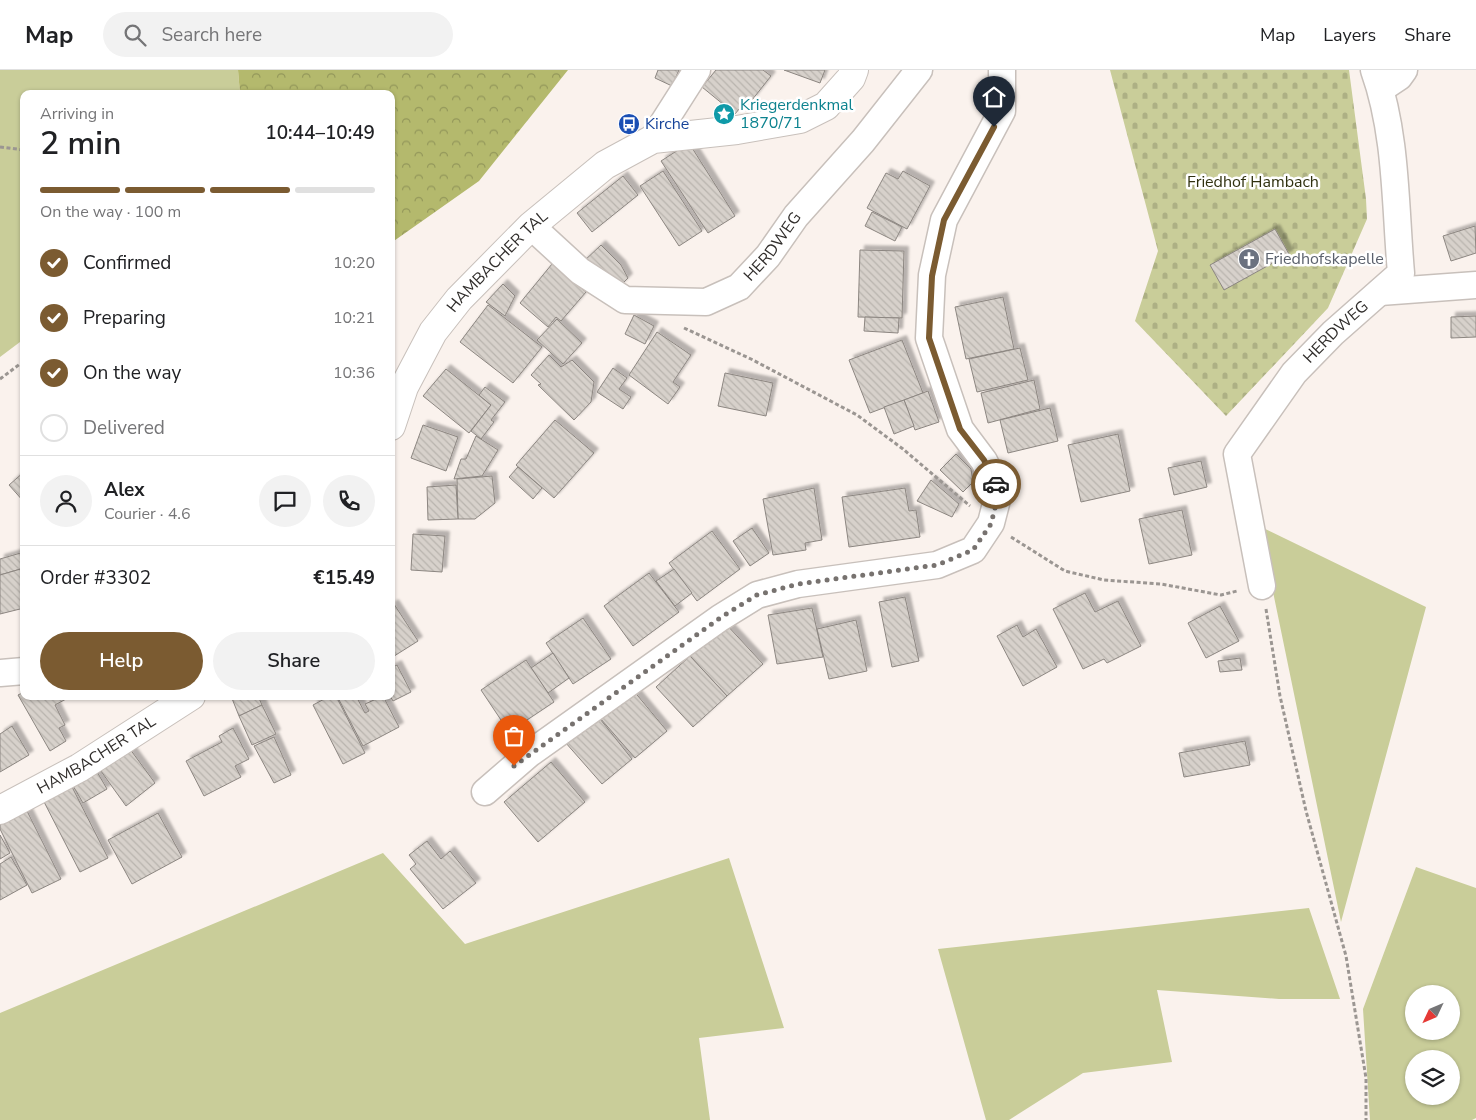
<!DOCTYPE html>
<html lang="en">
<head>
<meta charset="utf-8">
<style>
  body { margin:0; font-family:"Nunito Sans",sans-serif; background:#f2f2f2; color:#202124; height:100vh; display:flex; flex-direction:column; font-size:19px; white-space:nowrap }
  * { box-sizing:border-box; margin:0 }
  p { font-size:16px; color:#757577 }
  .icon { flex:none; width:28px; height:28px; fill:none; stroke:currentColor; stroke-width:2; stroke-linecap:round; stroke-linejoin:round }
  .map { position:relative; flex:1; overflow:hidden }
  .details { position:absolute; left:20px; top:20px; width:375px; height:610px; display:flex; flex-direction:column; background:#fff; border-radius:10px; box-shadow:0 1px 4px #0004 }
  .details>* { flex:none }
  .needle { width:32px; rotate:226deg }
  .buttons { position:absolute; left:1405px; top:915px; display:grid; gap:10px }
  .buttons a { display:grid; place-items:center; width:55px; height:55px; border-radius:50%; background:#fff; box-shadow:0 1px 4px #0004; font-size:25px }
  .pin { position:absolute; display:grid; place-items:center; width:42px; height:42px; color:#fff; margin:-51px -21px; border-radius:50% 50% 50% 0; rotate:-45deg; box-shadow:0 0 5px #0007 }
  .pin .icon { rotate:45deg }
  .courier { position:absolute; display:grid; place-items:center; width:50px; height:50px; margin:-25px; border:4px solid #7b5b31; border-radius:50%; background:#fff; color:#222; box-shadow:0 1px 6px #0007 }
  .overview em { font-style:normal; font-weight:600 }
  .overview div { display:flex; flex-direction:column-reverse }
  .overview { display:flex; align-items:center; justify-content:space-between; height:85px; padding:0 20px }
  h1 { font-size:32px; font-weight:600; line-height:38px }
  .bar { display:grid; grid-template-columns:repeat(4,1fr); gap:8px 5px; align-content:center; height:60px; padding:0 20px }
  .bar i { height:6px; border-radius:4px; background:#e0e0e0 }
  .bar .selected { background:#7b5b31 }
  .bar p { grid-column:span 4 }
  .line { display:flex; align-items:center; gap:12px; padding:0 20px; border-top:1px solid #e0e0e0 }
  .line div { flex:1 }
  .round { display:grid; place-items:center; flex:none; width:52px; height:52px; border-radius:26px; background:#f2f2f2 }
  ol { padding:0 20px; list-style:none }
  li { display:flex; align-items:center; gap:15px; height:55px }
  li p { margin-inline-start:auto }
  li .icon { padding:5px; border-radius:50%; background:#7b5b31; color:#fff; stroke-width:4 }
  li:last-child { color:#757577 }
  li i { width:28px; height:28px; border:2px solid #e0e0e0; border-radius:50% }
  .cta { display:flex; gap:10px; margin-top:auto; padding:10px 20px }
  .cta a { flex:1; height:58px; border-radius:30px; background:#7b5b31; color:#fff; font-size:20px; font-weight:600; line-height:58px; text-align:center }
  .cta a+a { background:#f2f2f2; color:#202124 }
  header { display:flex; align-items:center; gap:30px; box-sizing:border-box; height:70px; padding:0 25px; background:#fff; border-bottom:1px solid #e0e0e0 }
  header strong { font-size:24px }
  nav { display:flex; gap:28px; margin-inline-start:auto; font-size:18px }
  .search { width:350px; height:45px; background:#f2f2f2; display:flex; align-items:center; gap:12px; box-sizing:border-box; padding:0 18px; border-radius:28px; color:#757577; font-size:19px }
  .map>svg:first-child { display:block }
  .green { fill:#c9cd99; fill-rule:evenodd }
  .forest { fill:url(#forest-crowns) }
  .cemetery { fill:url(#cemetery-stones) }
  .building { fill:url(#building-back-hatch); stroke:#8c8681; filter:url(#shadow) }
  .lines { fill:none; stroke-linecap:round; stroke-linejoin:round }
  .street-casing { stroke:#c8c0bb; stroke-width:29 }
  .secondary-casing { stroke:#c8c0bb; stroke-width:30 }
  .path { stroke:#9b9692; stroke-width:3; stroke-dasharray:4 2.5; stroke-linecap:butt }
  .street { stroke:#fff; stroke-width:26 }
  .secondary { stroke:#fff; stroke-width:28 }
  .done { stroke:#77726f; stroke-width:5; stroke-dasharray:0 9 }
  .route { stroke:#7b5b31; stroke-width:6 }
  .labels { text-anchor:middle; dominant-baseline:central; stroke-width:5; stroke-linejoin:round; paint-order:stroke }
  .culture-label { font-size:16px; fill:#0d838f; stroke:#fff; text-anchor:start }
  .transit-label { font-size:16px; fill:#164399; stroke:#fff; text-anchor:start }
  .park-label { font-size:16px; fill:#303110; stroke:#fff }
  .street-label { font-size:16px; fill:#302d2b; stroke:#fff }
  .worship-label { font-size:16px; fill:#5b616d; stroke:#fff; text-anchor:start }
</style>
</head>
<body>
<header>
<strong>Map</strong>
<div class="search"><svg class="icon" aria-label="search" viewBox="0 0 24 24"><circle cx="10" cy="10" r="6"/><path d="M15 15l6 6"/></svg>Search here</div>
<nav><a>Map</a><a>Layers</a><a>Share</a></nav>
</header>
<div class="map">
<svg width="1476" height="1050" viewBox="0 0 1476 1050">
  <defs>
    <pattern id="forest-crowns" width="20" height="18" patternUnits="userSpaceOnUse" patternTransform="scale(1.25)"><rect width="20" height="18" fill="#b4b96d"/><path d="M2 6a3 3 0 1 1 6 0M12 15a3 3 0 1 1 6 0" fill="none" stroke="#93975a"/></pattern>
    <pattern id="cemetery-stones" width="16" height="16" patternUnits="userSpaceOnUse" patternTransform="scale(1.25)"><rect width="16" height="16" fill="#c9cd99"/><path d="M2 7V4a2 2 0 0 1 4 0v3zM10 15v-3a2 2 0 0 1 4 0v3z" fill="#adb084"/></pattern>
    <pattern id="building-back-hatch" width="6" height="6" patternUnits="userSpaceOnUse" patternTransform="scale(1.25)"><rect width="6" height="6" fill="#d7d1cb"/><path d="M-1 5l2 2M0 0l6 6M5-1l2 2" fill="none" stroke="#b9b4ae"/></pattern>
    <filter id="shadow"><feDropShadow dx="4.5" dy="-4.5" stdDeviation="1" flood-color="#0004"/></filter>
  </defs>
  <rect width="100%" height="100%" fill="#faf2ed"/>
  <!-- green -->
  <g class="green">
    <path d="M0,0H238L240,24H24V269L0,287Z"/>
    <path d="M1251,452L1426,537L1341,852L1272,517Z"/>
    <path d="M383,783L465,874L729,788L784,958L699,968L710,1050H0V943Z"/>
    <path d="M1416,797L1476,818V1048L1472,1050H1370L1363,939ZM1414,924H1451V961H1414ZM1414,989H1451V1026H1414Z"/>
    <path d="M1309,838L1340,929H1279L1157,920L1172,992L1083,1003L1009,1050H986L938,879Z"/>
  </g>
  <!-- forest -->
  <path class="forest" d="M238,0H568L479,111L391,173V24H240Z"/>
  <!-- cemetery -->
  <path class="cemetery" d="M1110,0H1349L1366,129L1367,149L1328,238L1226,346L1135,251L1158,181Z"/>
  <!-- building -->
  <g class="building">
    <path d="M658,0H679L672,16L655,8Z"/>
    <path d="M716,0H763L771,6L752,30L749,27L735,44L702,17Z"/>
    <path d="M784,0H825L820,13Z"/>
    <path d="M689,73L735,146L708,163L661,91Z"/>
    <path d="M663,101L702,161L679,176L640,116Z"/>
    <path d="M903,101L930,116L907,159L867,138L886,103L898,109Z"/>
    <path d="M623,106L638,125L592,162L577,143Z"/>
    <path d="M872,142L902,157L895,171L865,156Z"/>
    <path d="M1475,156L1476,183L1451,191L1443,166Z"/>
    <path d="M1275,159L1289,184L1224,220L1210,195Z"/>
    <path d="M601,175L621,195L628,208L617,219L582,193Z"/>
    <path d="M860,180L904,181L902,248L858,247Z"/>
    <path d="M552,194L586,222L561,251L556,247L548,257L520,233Z"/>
    <path d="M503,214L515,226L505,246L486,232Z"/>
    <path d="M1003,227L1014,279L966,289L955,237Z"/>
    <path d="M488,235L542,277L513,313L460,272Z"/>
    <path d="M634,245L654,256L645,274L625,264Z"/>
    <path d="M1476,246V267L1451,268V247Z"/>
    <path d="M865,247L899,248L898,263L864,261Z"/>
    <path d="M557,249L582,273L563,294L537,270Z"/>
    <path d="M657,262L691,285L673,312L680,317L668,334L629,305Z"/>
    <path d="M902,270L923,323L870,343L849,290Z"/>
    <path d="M1020,278L1028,310L977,322L969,289Z"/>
    <path d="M549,285L561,297L572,290L594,312L591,332L574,350L538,315L541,314L531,305Z"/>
    <path d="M613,298L627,308L619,319L631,327L623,339L597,322Z"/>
    <path d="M446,299L491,335L469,363L423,326Z"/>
    <path d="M725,303L773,313L766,346L718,336Z"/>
    <path d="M1034,310L1040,339L988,353L981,323Z"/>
    <path d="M485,317L505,332L491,350L494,352L481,369L471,361L491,335L479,325Z"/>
    <path d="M928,321L939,352L915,360L904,330Z"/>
    <path d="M904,330L914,356L894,364L884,337Z"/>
    <path d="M1050,338L1058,371L1008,383L1000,350Z"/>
    <path d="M555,350L594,383L554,428L516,395Z"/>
    <path d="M423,355L458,367L446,401L411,388Z"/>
    <path d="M1118,364L1130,421L1081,432L1068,375Z"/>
    <path d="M476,366L498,380L482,406L454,409L461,389H466Z"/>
    <path d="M956,384L971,399L973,412L963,422L940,400Z"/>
    <path d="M1201,391L1207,417L1174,425L1168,398Z"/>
    <path d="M518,397L542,418L533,429L509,407Z"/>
    <path d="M24,402V432L9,415Z"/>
    <path d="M492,406L495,433L475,449H458L457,409Z"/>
    <path d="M931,410L959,434L952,447L917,431Z"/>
    <path d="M456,415L458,449L428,450L427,417Z"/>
    <path d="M814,418L822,470L805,473L806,480L773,485L763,429Z"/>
    <path d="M905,418L909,441L916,440L920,467L849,477L842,427Z"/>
    <path d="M1182,440L1192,485L1149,494L1139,449Z"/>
    <path d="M752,458L769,483L750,496L733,471Z"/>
    <path d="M712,461L740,499L697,531L669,493Z"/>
    <path d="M413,464L445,466L442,502L411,500Z"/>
    <path d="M24,482V498L0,505V489Z"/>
    <path d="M24,498V538L0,544V505Z"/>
    <path d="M674,499L692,523L675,536L656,511Z"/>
    <path d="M649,503L679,542L633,576L604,536Z"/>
    <path d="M1085,523L1095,542L1118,531L1141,576L1107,593L1104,589L1083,599L1053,539Z"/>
    <path d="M905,527L919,591L892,597L879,532Z"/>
    <path d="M394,534L418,571L391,588V536Z"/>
    <path d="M1220,536L1239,571L1206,588L1188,553Z"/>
    <path d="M812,538L823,587L777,594L768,545Z"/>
    <path d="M583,548L611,589L573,614L546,573Z"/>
    <path d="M856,550L867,601L829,609L817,559Z"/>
    <path d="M725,553L763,594L727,626L690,586Z"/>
    <path d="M1017,555L1023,567L1036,559L1057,597L1023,616L997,566Z"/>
    <path d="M553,583L569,608L548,623L531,598Z"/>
    <path d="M690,586L727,626L693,657L656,617Z"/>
    <path d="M1240,588L1242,600L1220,602L1218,591Z"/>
    <path d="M526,590L554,632L509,662L481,620Z"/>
    <path d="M397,595L411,622L393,631L390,626L391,598Z"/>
    <path d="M633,620L667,661L635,688L600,648Z"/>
    <path d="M24,622V626H65L66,629L55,635L65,655L59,658L66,671L50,681L18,625Z"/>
    <path d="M231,626H258L262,635L239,646Z"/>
    <path d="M330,626H336L365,683L343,694L313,635Z"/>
    <path d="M337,626H356L365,643L369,641L365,634L383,626L399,657L363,676Z"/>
    <path d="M262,635L276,664L252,675L239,646Z"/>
    <path d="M596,644L632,689L602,714L565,672Z"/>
    <path d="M12,656L29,685L0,702V664Z"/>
    <path d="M233,658L249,689L235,696L241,707L204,726L186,691L222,672L219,666Z"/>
    <path d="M274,667L291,705L274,713L254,676Z"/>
    <path d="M1245,671L1250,695L1184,707L1179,683Z"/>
    <path d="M127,675L155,713L126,736L98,697Z"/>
    <path d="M551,692L585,732L538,772L504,732Z"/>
    <path d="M96,700L107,719L83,733L72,714Z"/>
    <path d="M69,711L108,788L80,802L41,726Z"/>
    <path d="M26,739L61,809L32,823L0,759V752Z"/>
    <path d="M158,743L182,787L132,814L108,770Z"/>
    <path d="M0,765L10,783L0,789Z"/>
    <path d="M427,771L441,789L450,781L476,813L443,839L410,799L416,794L409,785Z"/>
    <path d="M11,787L27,815L0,830V794Z"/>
  </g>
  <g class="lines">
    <!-- street casing -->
    <g class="street-casing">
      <g id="street">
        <path d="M1381,19L1399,7L1404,0"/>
        <path d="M653,69L697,0"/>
        <path id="s1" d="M531,156L580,201L625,230L706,232L739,217L768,186L796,146L863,71L919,0"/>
        <path d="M1380,222L1476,215"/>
        <path id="s2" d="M1262,516L1237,384L1294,303L1333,263L1401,203C1395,136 1397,64 1374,0"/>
        <path d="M0,603L24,601"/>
        <path d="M485,722L529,684L720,548L757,525L798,514L937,495L973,480L991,453L999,422L984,391L960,359L929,268L932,205L944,150L1002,41V0"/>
      </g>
    </g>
    <!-- secondary casing -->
    <g class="secondary-casing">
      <g id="secondary">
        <path id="s3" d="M391,356L404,317L433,262L459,229L531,156L605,95L653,69L737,60L800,49L826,36L851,8L854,0"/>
        <path id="s4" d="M0,740L79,698L191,626"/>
      </g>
    </g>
    <!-- path -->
    <g class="path">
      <path d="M0,77L24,80"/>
      <path d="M684,258L751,289L857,345L903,379L970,436"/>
      <path d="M0,309L24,291"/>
      <path d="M1011,467L1065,501L1104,510L1161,514L1221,525L1237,521"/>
      <path d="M1266,539L1280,626L1306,741L1346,886L1366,1008V1050"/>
    </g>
    <!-- street -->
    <use href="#street" class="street"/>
    <!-- secondary -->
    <use href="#secondary" class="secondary"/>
  </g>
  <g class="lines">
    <!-- done -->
    <path class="done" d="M514,696L720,548L757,525L798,514L937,495L973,480L991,454L999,422L996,414"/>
    <!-- route -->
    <path class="route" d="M994,57L944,150L932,206L929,268L960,359L984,390L996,414"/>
  </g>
  <!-- icons -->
  <defs>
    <g id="sight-disc" transform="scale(1.125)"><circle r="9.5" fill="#0f9aa8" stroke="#fff"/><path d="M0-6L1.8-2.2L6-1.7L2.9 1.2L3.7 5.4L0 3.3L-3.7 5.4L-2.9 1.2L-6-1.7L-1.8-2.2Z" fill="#fff"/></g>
    <g id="bus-disc" transform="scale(1.125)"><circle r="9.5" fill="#1a4fb4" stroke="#fff"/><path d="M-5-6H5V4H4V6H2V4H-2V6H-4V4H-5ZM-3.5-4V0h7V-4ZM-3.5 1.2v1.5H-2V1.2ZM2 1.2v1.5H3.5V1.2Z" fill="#fff"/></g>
    <g id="church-disc" transform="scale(1.125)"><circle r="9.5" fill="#6b7280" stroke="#fff"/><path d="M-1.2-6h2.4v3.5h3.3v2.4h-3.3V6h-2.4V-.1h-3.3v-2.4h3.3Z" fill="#fff"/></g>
  </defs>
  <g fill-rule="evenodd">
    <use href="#sight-disc" x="724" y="44"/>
    <use href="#bus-disc" x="629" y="54"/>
    <use href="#church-disc" x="1249" y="189"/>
  </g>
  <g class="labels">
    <!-- culture labels -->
    <g class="culture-label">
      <text x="740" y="35">Kriegerdenkmal<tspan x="740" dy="18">1870/71</tspan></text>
    </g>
    <!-- transit labels -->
    <g class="transit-label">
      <text x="645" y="54">Kirche</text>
    </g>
    <!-- park labels -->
    <g class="park-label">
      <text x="1253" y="112">Friedhof Hambach</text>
    </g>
    <!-- street labels -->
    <g class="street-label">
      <text stroke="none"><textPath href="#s1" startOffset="290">HERDWEG</textPath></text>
      <text stroke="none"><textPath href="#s3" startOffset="199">HAMBACHER TAL</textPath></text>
      <text stroke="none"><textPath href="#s2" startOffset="292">HERDWEG</textPath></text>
      <text stroke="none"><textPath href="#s4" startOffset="111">HAMBACHER TAL</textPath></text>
    </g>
    <!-- worship labels -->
    <g class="worship-label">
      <text x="1265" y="189">Friedhofskapelle</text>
    </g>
  </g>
</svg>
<div class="buttons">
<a><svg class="needle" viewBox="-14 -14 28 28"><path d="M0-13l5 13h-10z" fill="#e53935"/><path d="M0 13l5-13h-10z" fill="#757577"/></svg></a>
<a><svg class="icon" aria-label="layers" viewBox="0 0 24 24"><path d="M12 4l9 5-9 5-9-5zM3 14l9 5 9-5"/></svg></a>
</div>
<div class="pin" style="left:514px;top:696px;background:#ea580c"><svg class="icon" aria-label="bag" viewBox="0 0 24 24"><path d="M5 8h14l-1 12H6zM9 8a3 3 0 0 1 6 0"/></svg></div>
<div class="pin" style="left:994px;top:57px;background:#1f2937"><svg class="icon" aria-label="home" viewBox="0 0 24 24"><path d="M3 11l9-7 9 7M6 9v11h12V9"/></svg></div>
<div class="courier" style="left:996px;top:414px"><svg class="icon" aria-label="car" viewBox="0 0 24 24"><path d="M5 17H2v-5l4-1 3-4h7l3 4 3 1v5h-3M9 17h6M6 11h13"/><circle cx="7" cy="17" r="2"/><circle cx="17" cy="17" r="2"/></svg></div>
<section class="details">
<div class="overview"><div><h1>2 min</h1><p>Arriving in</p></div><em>10:44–10:49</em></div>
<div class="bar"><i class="selected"></i><i class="selected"></i><i class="selected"></i><i></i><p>On the way · 100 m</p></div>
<ol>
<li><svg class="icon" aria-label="check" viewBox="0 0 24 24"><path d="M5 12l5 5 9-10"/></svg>Confirmed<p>10:20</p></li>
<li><svg class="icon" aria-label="check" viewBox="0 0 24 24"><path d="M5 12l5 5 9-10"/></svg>Preparing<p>10:21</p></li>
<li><svg class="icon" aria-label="check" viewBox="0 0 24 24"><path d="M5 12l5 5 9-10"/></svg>On the way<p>10:36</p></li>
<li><i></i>Delivered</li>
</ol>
<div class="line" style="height:90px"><a class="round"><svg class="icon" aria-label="person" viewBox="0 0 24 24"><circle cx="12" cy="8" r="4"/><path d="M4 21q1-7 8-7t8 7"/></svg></a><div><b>Alex</b><p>Courier · 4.6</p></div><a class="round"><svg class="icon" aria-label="chat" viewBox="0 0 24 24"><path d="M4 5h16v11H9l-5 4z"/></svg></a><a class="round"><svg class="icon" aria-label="phone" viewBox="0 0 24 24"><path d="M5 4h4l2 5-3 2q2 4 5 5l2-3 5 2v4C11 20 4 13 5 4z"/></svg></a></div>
<div class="line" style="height:65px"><div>Order #3302</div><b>€15.49</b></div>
<div class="cta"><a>Help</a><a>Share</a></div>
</section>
</div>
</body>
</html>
